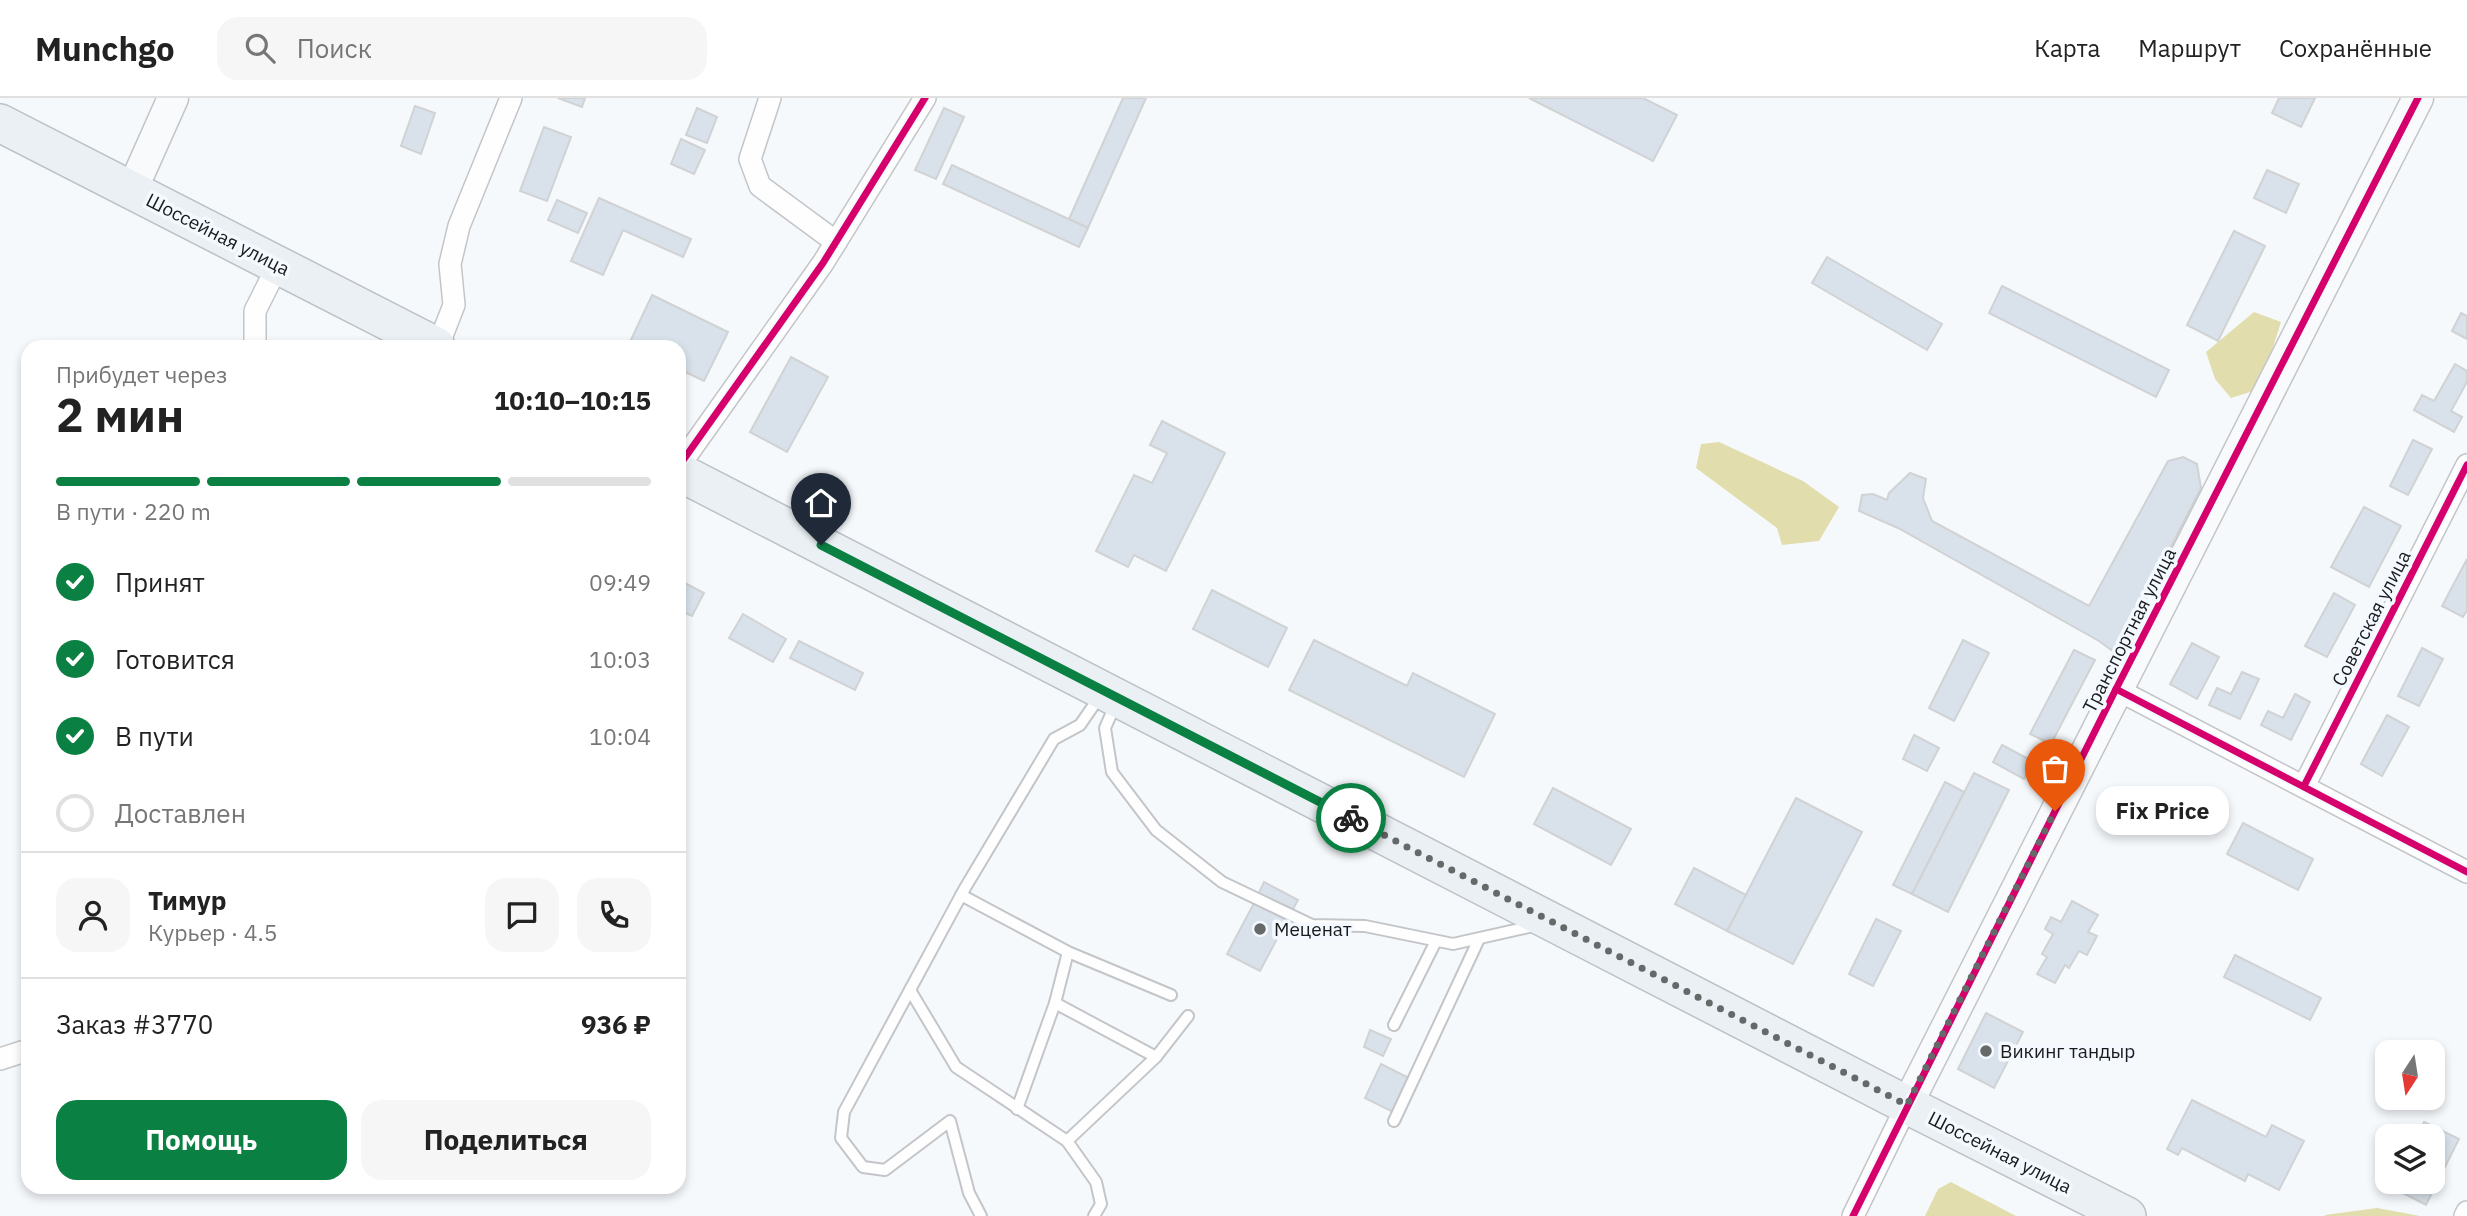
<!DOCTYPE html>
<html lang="ru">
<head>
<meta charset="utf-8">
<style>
  body { margin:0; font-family:"IBM Plex Sans",sans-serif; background:#f6f6f6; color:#222; height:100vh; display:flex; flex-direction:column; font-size:26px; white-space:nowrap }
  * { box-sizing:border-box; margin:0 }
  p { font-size:23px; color:#767676 }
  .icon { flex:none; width:38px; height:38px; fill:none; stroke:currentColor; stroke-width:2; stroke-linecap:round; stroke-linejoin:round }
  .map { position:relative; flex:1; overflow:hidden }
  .details { position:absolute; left:21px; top:242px; width:665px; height:854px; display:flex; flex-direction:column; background:#fff; border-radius:21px; box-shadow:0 4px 10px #0003 }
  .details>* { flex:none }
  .needle { width:46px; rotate:192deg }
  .controls { position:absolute; left:2375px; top:942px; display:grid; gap:14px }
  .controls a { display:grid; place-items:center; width:70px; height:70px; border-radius:14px; background:#fff; box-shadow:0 4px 10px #0003; font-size:35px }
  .pin { position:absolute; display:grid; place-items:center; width:60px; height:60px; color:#fff; margin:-72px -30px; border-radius:50% 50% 50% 0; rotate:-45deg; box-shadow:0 0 7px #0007 }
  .pin .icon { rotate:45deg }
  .courier { position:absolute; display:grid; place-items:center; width:70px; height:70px; margin:-35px; border:5px solid #0b8043; border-radius:50%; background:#fff; color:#222; box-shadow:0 2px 9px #0007 }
  .bubble { position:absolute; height:49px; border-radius:21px; background:#fff; box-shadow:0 4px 10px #0003; font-size:23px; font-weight:700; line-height:49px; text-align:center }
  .head em { font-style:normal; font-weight:700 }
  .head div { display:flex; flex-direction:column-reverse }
  .head { display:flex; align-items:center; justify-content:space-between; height:119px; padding:0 35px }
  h1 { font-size:46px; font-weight:700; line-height:52px }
  .bar { display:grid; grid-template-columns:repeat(4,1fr); gap:10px 7px; align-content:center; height:84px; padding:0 35px }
  .bar i { height:9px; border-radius:5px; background:#e0e0e0 }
  .bar .on { background:#0b8043 }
  .bar p { grid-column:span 4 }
  .line { display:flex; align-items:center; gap:18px; padding:0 35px; border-top:2px solid #e0e0e0 }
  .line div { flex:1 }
  .round { display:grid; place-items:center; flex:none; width:74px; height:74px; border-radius:21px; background:#f6f6f6 }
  ol { padding:0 35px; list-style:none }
  li { display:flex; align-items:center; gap:21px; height:77px }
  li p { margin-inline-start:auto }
  li .icon { padding:7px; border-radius:50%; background:#0b8043; color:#fff; stroke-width:4 }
  li:last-child { color:#767676 }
  li i { width:38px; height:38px; border:4px solid #e0e0e0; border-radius:50% }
  .action { display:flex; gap:14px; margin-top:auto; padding:14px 35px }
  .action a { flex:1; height:80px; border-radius:21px; background:#0b8043; color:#fff; font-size:28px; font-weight:700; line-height:80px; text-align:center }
  .action a+a { background:#f6f6f6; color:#222 }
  header { display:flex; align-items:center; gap:42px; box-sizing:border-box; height:98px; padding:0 35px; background:#fff; border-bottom:2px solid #e0e0e0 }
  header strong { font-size:33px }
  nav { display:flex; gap:38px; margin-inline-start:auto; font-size:24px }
  .search { width:490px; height:63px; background:#f6f6f6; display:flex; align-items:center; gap:18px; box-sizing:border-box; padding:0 24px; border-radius:21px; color:#767676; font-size:26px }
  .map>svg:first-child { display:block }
  .forest { fill:#e2ddad }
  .building { fill:#d9e2eb; stroke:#d0d2d4; stroke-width:2 }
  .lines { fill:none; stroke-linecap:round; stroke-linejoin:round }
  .lane-casing { stroke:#c3c5c8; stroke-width:14 }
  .street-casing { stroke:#c3c5c8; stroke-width:24 }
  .secondary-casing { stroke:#c3c5c8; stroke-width:33 }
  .highway-casing { stroke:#bbc1c7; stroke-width:40 }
  .lane { stroke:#fefeff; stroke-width:10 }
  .street { stroke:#fefeff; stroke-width:21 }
  .secondary { stroke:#f8fafc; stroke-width:30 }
  .highway { stroke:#eaf0f4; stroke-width:37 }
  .cycleway-casing { stroke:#f3f9ff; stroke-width:11 }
  .cycleway { stroke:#d6006c; stroke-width:7 }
  .done { stroke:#66696a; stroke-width:7; stroke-dasharray:0 12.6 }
  .route { stroke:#0b8043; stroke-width:9 }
  .poi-dot { fill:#66696a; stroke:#f3f9ff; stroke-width:2.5 }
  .labels { text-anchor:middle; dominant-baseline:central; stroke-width:7; stroke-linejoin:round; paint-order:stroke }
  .street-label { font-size:19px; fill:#191b1c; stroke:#f3f9ff }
  .poi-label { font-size:19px; fill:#191b1c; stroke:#f3f9ff; text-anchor:start }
</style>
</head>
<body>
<header>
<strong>Munchgo</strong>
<div class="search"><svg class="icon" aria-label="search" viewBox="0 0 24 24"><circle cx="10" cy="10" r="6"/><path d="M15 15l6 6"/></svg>Поиск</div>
<nav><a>Карта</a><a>Маршрут</a><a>Сохранённые</a></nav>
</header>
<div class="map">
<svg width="2467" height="1118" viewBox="0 0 2467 1118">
  <rect width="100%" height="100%" fill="#f6f9fc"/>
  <!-- forest -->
  <g class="forest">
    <path d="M2254,214L2281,224L2270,259L2253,293L2231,300L2215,281L2206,254Z"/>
    <path d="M1719,344L1803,383L1839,409L1819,443L1782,447L1777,430L1696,370L1701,346Z"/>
    <path d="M1951,1084L2016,1118H1925L1938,1091Z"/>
    <path d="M2377,1110L2420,1118H2325V1117Z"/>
  </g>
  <!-- building -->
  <g class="building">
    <path d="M558,0H585L582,9Z"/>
    <path d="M1123,0H1146L1088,130L1069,121Z"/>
    <path d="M1529,0H1643L1677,17L1653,63Z"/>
    <path d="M2279,0H2315L2301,29L2272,15Z"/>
    <path d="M415,8L435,15L421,56L401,48Z"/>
    <path d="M697,10L717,19L707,45L686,37Z"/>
    <path d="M944,10L964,19L936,81L915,72Z"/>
    <path d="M544,29L571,39L547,103L520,93Z"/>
    <path d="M681,41L705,52L694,76L671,66Z"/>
    <path d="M952,67L1088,130L1079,149L943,86Z"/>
    <path d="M2267,72L2299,86L2286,115L2254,100Z"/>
    <path d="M599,100L691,141L683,159L623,132L603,177L571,163Z"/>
    <path d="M557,102L587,115L578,135L548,122Z"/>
    <path d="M2234,133L2265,148L2218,243L2187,227Z"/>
    <path d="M1827,159L1942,226L1927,252L1812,185Z"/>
    <path d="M2002,188L2169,272L2156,299L1989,215Z"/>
    <path d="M652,197L728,234L704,283L679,271V248H634L629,246Z"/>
    <path d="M2461,215L2467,218V241L2452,233Z"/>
    <path d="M791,259L828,279L787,354L750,334Z"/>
    <path d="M2455,266L2467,273V284L2451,313L2462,319L2454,334L2414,312L2422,297L2434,303Z"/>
    <path d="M1162,323L1225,355L1166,473L1134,457L1128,469L1096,453L1134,377L1152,385L1167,355L1150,347Z"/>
    <path d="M2413,342L2432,351L2408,397L2390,388Z"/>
    <path d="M2183,359L2197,366L2201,390L2125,537L2111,552L2099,543L1898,430L1859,413L1862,397L1873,396L1887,402L1889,395L1910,375L1926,381L1923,400L1932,423L2089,508L2168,363Z"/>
    <path d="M2364,409L2401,428L2369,489L2331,469Z"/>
    <path d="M2467,461V512L2463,519L2442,508Z"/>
    <path d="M679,482L704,495L692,518L679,512Z"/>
    <path d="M1212,492L1287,530L1268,569L1193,531Z"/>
    <path d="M2334,495L2355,507L2327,559L2305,548Z"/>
    <path d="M743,516L786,541L773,564L729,540Z"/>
    <path d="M1314,542L1407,588L1413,575L1495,616L1464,679L1289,592Z"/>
    <path d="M1963,542L1989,555L1954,623L1929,610Z"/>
    <path d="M799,543L863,575L855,592L790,560Z"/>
    <path d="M2192,545L2219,559L2197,601L2170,586Z"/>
    <path d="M2422,550L2443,561L2419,608L2398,598Z"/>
    <path d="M2074,552L2095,562L2051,646L2030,636Z"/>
    <path d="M2242,574L2259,581L2240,621L2209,607L2217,590L2231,596Z"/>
    <path d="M2295,596L2310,604L2291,642L2261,627L2268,613L2283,620Z"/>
    <path d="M2387,617L2409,629L2382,678L2361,666Z"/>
    <path d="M1914,637L1939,650L1927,673L1903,661Z"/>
    <path d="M2002,647L2034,664L2024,681L1993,664Z"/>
    <path d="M1974,675L2009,692L1948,814L1912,796Z"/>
    <path d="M1945,684L1964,694L1912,796L1893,787Z"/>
    <path d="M1553,690L1631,731L1611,767L1534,726Z"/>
    <path d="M1796,700L1862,734L1793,866L1727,833Z"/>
    <path d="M2243,725L2313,761L2298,792L2227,756Z"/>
    <path d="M1694,770L1746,797L1727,833L1675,806Z"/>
    <path d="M1264,784L1298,802L1287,822L1254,805Z"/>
    <path d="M2072,803L2098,817L2088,834L2097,838L2087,857L2079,853L2069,870L2065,867L2055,885L2037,876L2047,859L2042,856L2053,836L2045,831L2051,819L2061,824Z"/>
    <path d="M1254,805L1287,822L1260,873L1227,856Z"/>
    <path d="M1876,821L1901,833L1873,888L1849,876Z"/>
    <path d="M2235,857L2321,900L2310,922L2224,879Z"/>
    <path d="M1986,915L2023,934L1994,990L1958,971Z"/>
    <path d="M1370,932L1391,941L1383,958L1364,949Z"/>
    <path d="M1381,966L1409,980L1393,1014L1365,1000Z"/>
    <path d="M2192,1002L2266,1039L2272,1027L2304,1043L2279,1092L2248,1076L2245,1083L2182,1050L2178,1057L2167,1051Z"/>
    <path d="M2424,1024L2459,1041L2426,1107L2391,1089L2394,1083H2432V1038H2417Z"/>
  </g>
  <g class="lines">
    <!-- lane casing -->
    <g class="lane-casing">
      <g id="lane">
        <path d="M1116,605L1105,630L1112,674L1156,732L1222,784L1312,827L1365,828L1453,846L1538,827"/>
        <path d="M961,797L1068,854L1171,897"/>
        <path d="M910,892L956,969L1067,1043L1096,1084L1101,1106L1094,1118"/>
        <path d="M1055,905L1156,959"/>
        <path d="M1394,927L1436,843"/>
        <path d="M1017,1011L1055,905L1068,854"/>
        <path d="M1394,1023L1479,841"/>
        <path d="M1067,1043L1156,959L1188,918"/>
        <path d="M981,1118L969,1095L950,1023L885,1072L863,1069L841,1040L844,1014L965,790L1054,641L1080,627L1100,598"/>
      </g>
    </g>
    <!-- street casing -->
    <g class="street-casing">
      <g id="street">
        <path d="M770,0L750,61L760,88L836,144"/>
        <path d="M255,248V213L278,167"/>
        <path d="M438,248L454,207L450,166L459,128L511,0"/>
        <path d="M679,368L823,165L925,0"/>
        <path d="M2116,591L2467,774"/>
        <path d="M2304,688L2467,367"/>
        <path d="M0,961L28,952"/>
        <path d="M1853,1118L1907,1007"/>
        <path d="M2465,1118L2467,1114"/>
      </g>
    </g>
    <!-- secondary casing -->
    <g class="secondary-casing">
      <g id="secondary">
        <path d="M132,92L173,0"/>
        <path d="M1907,1007L2418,0"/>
      </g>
    </g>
    <!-- highway casing -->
    <g class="highway-casing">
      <g id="highway">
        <path d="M0,25L436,248"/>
        <path d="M679,374L1907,1007L2127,1118"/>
      </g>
    </g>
    <!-- lane -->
    <use href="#lane" class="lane"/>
    <!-- street -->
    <use href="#street" class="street"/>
    <!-- secondary -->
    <use href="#secondary" class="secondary"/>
    <!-- highway -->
    <use href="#highway" class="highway"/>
    <!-- cycleway casing -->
    <g class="cycleway-casing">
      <g id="cycleway">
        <path d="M679,368L823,165L925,0"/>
        <path d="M2116,591L2467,774"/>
        <path d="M2304,688L2467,367"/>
        <path d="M1853,1118L2116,591L2418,0"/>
      </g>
    </g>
    <!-- cycleway -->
    <use href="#cycleway" class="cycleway"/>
  </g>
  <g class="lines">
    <!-- done -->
    <path class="done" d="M1351,720L1907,1007L2055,713"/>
    <!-- route -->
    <path class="route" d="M821,447L1351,720"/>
  </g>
  <!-- markers -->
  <g class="poi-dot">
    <circle cx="1260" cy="831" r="7"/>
    <circle cx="1986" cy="953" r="7"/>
  </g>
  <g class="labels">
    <!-- street labels -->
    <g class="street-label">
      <text transform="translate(218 136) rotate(27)">Шоссейная улица</text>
      <text transform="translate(2371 520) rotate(-63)">Советская улица</text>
      <text transform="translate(2129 532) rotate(-63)">Транспортная улица</text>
      <text transform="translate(2000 1054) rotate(27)">Шоссейная улица</text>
    </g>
    <!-- poi labels -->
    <g class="poi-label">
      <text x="1274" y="831">Меценат</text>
      <text x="2000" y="953">Викинг тандыр</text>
    </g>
  </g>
</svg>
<div class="controls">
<a><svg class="needle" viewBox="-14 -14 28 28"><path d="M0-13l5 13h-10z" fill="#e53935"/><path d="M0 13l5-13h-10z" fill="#767676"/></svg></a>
<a><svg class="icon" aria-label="layers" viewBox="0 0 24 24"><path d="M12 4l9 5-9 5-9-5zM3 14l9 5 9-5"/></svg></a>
</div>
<div class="pin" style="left:2055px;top:713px;background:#ea580c"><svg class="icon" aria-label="bag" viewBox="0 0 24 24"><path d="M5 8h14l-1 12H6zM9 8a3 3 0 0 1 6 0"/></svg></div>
<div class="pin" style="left:821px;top:447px;background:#1f2937"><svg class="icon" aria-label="home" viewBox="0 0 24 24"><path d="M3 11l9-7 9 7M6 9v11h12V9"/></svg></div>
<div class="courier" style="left:1351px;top:720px"><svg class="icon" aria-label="bike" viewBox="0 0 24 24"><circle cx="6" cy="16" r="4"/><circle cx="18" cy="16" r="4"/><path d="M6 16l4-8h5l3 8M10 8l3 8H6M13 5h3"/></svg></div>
<div class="bubble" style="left:2096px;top:688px;width:133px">Fix Price</div>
<section class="details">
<div class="head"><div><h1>2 мин</h1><p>Прибудет через</p></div><em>10:10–10:15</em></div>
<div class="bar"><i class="on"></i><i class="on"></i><i class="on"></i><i></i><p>В пути · 220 m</p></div>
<ol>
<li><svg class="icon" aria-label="check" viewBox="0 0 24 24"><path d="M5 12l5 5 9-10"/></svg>Принят<p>09:49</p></li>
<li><svg class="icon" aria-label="check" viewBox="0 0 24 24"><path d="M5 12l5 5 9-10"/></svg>Готовится<p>10:03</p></li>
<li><svg class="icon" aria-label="check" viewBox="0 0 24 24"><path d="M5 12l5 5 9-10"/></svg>В пути<p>10:04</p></li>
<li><i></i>Доставлен</li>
</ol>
<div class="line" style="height:126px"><a class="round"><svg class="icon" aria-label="person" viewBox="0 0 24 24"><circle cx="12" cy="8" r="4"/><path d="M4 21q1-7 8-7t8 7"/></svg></a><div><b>Тимур</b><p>Курьер · 4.5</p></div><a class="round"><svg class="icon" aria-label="chat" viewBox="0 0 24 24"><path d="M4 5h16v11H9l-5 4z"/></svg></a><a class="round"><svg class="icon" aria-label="phone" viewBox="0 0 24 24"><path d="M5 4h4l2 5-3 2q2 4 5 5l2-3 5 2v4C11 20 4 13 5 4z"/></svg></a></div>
<div class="line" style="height:91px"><div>Заказ #3770</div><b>936 ₽</b></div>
<div class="action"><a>Помощь</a><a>Поделиться</a></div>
</section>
</div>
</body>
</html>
